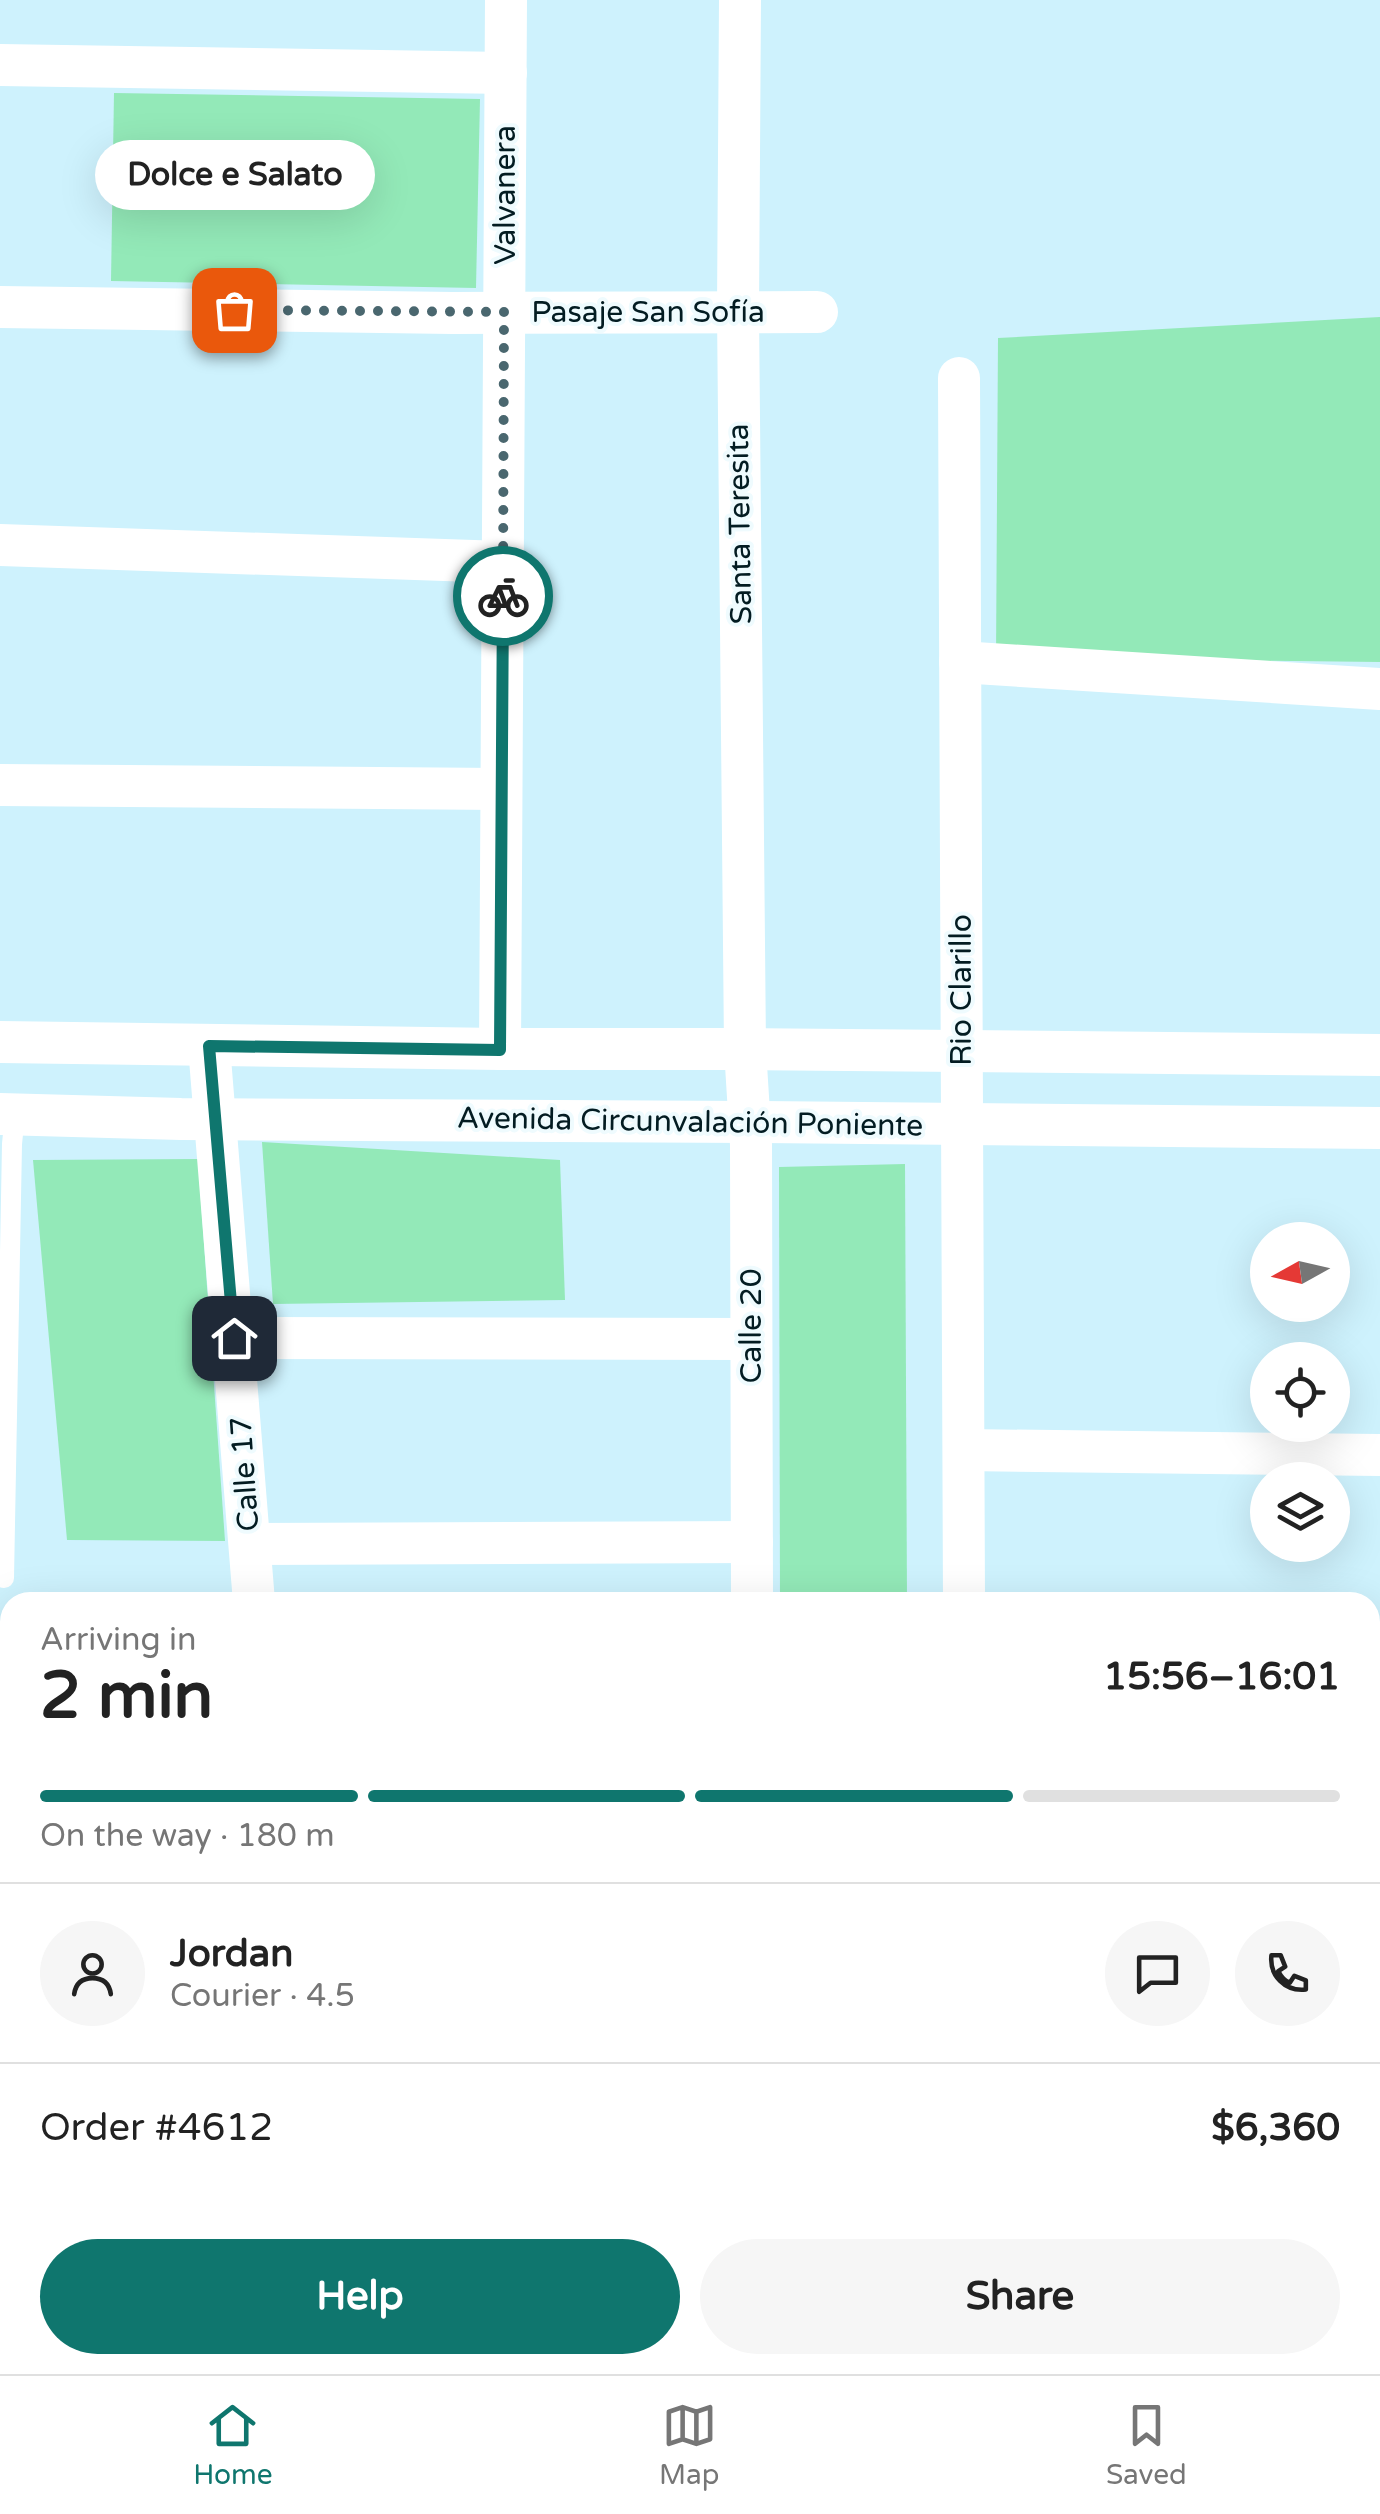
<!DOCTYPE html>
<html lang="en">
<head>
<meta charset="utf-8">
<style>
  body { margin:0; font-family:"Varela Round",sans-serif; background:#f6f6f6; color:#222; height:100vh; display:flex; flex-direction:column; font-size:38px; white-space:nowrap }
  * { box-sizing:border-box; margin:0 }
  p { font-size:32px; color:#767676 }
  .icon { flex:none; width:55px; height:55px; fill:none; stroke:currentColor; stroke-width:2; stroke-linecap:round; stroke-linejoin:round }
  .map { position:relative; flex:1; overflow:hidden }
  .panel { position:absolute; left:0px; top:1592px; width:1380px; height:782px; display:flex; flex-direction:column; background:#fff; border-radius:30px 30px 0 0; box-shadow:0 10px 40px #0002 }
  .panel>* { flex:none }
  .needle { width:65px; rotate:262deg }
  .fabs { position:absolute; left:1250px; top:1222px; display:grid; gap:20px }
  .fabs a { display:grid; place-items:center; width:100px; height:100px; border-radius:50%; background:#fff; box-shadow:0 10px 40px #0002; font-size:50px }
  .pin { position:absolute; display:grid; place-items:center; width:85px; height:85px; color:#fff; margin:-42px; border-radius:20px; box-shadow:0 5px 15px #0006 }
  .courier { position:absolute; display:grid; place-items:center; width:100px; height:100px; margin:-50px; border:8px solid #0f766e; border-radius:50%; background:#fff; color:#222; box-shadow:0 2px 12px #0007 }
  .bubble { position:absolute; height:70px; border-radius:35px; background:#fff; box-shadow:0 10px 40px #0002; font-size:32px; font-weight:800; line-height:70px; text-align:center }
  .headline em { font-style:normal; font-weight:800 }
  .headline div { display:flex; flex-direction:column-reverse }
  .headline { display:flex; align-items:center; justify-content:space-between; height:170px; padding:0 40px }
  h1 { font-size:65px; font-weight:800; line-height:75px }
  .bar { display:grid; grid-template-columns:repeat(4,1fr); gap:15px 10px; align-content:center; height:120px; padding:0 40px }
  .bar i { height:12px; border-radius:8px; background:#e0e0e0 }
  .bar .active { background:#0f766e }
  .bar p { grid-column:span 4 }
  .line { display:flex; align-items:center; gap:25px; padding:0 40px; border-top:2px solid #e0e0e0 }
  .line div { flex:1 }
  .round { display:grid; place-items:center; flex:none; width:105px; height:105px; border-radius:52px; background:#f6f6f6 }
  .cta { display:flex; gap:20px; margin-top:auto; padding:20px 40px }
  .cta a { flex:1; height:115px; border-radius:60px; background:#0f766e; color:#fff; font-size:40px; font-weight:800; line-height:115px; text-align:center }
  .cta a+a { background:#f6f6f6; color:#222 }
  .tabs { display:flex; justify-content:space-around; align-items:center; height:140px; border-top:2px solid #e0e0e0; background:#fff; font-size:28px; color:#767676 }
  .tabs a { display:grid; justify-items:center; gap:5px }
  .tabs .active { color:#0f766e }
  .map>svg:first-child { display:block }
  .green { fill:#93e9b8 }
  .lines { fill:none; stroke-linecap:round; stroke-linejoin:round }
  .lane { stroke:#fff; stroke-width:20 }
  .street { stroke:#fff; stroke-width:42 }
  .done { stroke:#4a676f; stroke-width:10; stroke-dasharray:0 18 }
  .route { stroke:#0f766e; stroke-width:12 }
  .labels { text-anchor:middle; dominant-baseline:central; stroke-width:8; stroke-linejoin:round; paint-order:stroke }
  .street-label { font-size:30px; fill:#031c22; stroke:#effbfe }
</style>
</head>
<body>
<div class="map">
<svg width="1380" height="2374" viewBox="0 0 1380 2374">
  <rect width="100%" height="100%" fill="#cef2fd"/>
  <!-- green -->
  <g class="green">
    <path d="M114,93L480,99L476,288L111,281Z"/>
    <path d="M1380,317V662L996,658L998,338Z"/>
    <path d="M262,1142L560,1160L565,1300L273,1304Z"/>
    <path d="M198,1159L225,1541L67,1540L33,1160Z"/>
    <path d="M905,1164L907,1602H780L779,1167Z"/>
    <path d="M0,1798L5,1800L10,1865V2304H0Z"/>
    <path d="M332,2365H411L412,2374H333Z"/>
  </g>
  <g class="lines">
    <!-- lane -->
    <path class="lane" d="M4,1578L12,1144L15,1114"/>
    <!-- street -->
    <g class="street">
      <path d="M740,0L738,311L745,1049L751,1145L752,1602"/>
      <path d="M0,65L506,73"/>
      <path d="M0,307L453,313L817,312"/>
      <path d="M959,378L964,1602"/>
      <path d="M0,545L503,562"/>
      <path d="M960,662L1380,689"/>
      <path d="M0,785L501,789"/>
      <path d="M0,1042L500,1049H745L1380,1055"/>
      <path d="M209,1046L254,1602"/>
      <path d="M500,1049L506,0"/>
      <path d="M0,1114L181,1119L750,1122L1380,1128"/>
      <path d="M234,1338L751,1339"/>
      <path d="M964,1450L1380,1455"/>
      <path d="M250,1544L752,1542"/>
      <path d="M1370,1694H1380"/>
      <path d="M0,1766H10"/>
      <path d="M1370,1915H1380"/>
      <path d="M1370,2132H1380"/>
      <path d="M0,2336H10"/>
      <path d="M307,2365L308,2374"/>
      <path d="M430,2365V2374"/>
      <path d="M683,2365V2374"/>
      <path d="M863,2365L914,2374"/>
      <path d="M967,2365V2374"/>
    </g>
  </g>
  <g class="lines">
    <!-- done -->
    <path class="done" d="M234,310L504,312L503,596"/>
    <!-- route -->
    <path class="route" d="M234,1338L209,1046L500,1050L503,596"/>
  </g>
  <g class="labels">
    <!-- street labels -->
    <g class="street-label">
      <text transform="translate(505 195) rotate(-90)">Valvanera</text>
      <text x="648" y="312">Pasaje San Sofía</text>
      <text transform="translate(740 524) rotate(-91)">Santa Teresita</text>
      <text transform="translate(961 990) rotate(-90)">Rio Clarillo</text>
      <text transform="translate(690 1122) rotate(1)">Avenida Circunvalación Poniente</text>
      <text transform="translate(751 1326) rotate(-90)">Calle 20</text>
      <text transform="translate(245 1474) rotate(-94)">Calle 17</text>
    </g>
  </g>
</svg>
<div class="fabs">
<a><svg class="needle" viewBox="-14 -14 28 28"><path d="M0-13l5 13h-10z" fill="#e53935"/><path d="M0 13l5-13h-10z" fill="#767676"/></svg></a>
<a><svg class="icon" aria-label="locate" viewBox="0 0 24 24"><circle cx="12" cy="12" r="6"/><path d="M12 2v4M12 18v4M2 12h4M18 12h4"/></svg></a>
<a><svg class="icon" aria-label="layers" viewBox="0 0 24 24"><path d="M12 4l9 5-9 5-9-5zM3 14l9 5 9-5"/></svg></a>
</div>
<div class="pin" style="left:234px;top:310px;background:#ea580c"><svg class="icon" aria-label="bag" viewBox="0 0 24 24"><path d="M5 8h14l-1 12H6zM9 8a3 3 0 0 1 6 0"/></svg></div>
<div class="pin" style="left:234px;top:1338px;background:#1f2937"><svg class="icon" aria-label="home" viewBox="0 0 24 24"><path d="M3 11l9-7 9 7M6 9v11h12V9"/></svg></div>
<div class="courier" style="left:503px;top:596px"><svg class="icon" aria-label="bike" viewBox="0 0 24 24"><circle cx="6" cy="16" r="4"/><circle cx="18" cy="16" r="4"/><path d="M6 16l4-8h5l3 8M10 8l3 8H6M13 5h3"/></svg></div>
<div class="bubble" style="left:95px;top:140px;width:280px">Dolce e Salato</div>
<section class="panel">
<div class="headline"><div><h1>2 min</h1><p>Arriving in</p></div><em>15:56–16:01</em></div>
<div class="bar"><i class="active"></i><i class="active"></i><i class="active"></i><i></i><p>On the way · 180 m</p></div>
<div class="line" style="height:180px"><a class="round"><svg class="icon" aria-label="person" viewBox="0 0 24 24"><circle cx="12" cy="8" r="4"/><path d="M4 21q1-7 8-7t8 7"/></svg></a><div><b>Jordan</b><p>Courier · 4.5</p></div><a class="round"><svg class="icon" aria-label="chat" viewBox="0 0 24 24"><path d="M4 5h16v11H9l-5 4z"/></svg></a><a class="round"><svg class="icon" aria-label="phone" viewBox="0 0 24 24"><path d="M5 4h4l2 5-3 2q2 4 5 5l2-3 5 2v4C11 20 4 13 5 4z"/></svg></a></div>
<div class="line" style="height:130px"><div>Order #4612</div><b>$6,360</b></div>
<div class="cta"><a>Help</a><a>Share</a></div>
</section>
</div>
<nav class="tabs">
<a class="active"><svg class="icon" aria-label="home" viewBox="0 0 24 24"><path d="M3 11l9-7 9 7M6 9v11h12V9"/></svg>Home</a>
<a><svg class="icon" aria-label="map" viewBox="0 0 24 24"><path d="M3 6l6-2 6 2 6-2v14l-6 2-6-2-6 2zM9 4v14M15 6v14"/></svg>Map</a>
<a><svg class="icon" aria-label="saved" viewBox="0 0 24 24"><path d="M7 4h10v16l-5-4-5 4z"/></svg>Saved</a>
</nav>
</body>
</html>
